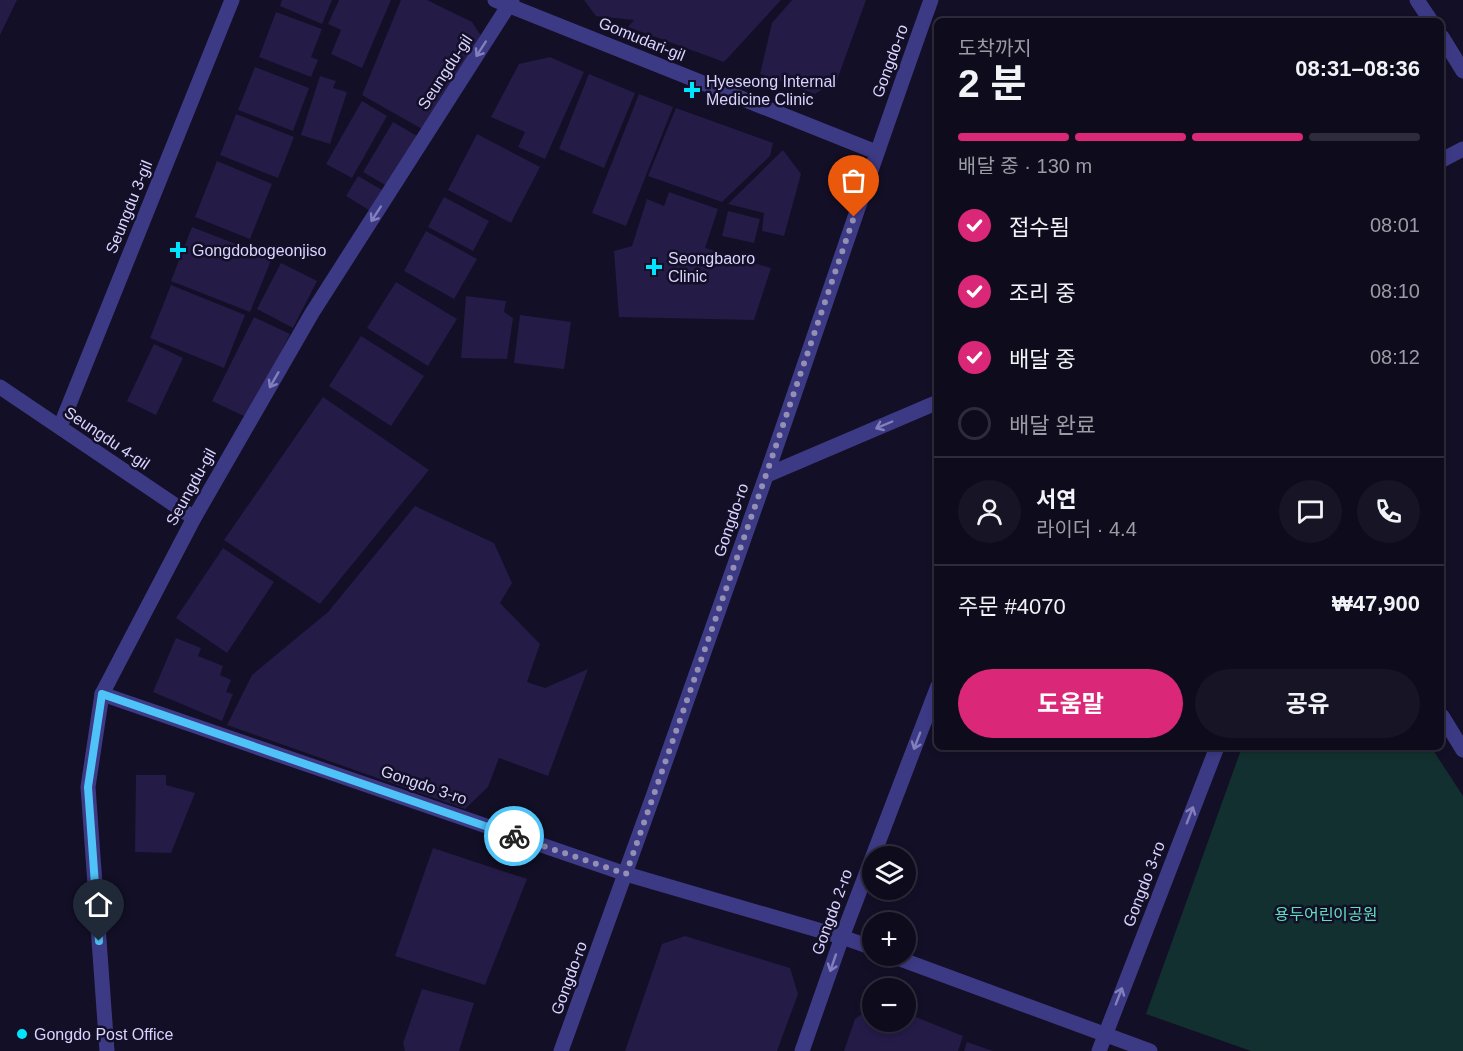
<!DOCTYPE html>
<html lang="ko">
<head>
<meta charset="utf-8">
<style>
  body { margin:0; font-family:Arial,"Noto Sans KR",sans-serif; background:#171425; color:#f1f3f6; height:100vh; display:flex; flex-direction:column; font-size:22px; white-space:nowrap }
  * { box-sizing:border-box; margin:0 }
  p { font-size:20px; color:#9b9ba3 }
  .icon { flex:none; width:33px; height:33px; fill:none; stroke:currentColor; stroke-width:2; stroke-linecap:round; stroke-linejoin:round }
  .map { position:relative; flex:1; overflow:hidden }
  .panel { position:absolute; left:934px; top:18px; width:510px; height:732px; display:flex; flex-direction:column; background:#0e0b1c; border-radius:9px; box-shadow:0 3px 9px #0003,0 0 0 2px #2e2b3b }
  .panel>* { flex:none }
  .tools { position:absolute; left:862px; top:846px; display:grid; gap:12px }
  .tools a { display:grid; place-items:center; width:54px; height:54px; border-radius:50%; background:#0e0b1c; box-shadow:0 3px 9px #0003,0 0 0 2px #2e2b3b; font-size:30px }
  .pin { position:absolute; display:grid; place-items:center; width:51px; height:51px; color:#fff; margin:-62px -26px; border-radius:50% 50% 50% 0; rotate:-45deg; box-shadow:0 0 6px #0007 }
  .pin .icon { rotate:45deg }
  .courier { position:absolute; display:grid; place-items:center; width:60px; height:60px; margin:-30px; border:4px solid #4fc3f7; border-radius:50%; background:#fff; color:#222; box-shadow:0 2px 8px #0007 }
  .overview em { font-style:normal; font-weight:700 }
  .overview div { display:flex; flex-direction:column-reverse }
  .overview { display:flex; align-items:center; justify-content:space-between; height:102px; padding:0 24px }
  h1 { font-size:39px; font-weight:700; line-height:45px }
  .bar { display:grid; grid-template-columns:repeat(4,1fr); gap:9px 6px; align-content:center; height:72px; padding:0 24px }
  .bar i { height:8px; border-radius:4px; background:#2e2b3b }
  .bar .on { background:#db2777 }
  .bar p { grid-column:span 4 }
  .line { display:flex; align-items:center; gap:15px; padding:0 24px; border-top:2px solid #2e2b3b }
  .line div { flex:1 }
  .round { display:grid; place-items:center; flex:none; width:63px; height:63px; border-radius:32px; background:#171425 }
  ol { padding:0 24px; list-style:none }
  li { display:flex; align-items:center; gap:18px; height:66px }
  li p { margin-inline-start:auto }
  li .icon { padding:6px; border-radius:50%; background:#db2777; color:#fff; stroke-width:4 }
  li:last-child { color:#9b9ba3 }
  li i { width:33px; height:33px; border:3px solid #2e2b3b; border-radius:50% }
  .cta { display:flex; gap:12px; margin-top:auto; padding:12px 24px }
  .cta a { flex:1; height:69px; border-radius:36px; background:#db2777; color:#fff; font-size:24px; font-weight:700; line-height:69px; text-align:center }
  .cta a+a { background:#171425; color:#f1f3f6 }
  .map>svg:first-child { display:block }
  .green { fill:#12302f }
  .building { fill:#241b47 }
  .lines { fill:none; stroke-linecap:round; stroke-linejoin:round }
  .lane { stroke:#3d3a85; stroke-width:15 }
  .street { stroke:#3d3a85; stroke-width:15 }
  .oneway { stroke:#837fbc }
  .done { stroke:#948fb3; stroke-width:6; stroke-dasharray:0 10.8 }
  .route { stroke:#4fc3f7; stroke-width:8 }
  .poi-dot { fill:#00e5ff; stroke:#130f26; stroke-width:2 }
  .labels { text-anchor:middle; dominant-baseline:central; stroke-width:5; stroke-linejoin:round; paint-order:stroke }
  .street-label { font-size:16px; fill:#d9d4ff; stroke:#130f26 }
  .poi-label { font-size:16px; fill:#d9d4ff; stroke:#130f26; text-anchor:start }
  .park-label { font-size:16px; fill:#5fe0c0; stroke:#130f26 }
</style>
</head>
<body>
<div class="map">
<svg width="1463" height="1051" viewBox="0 0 1463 1051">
  <rect width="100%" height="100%" fill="#130f26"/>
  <!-- green -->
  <path class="green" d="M1242,747H1431L1463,796V1051H1251L1146,1014Z"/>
  <!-- building -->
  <g class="building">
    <path d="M0,0H17L0,35Z"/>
    <path d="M282,0H332L322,24L280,6Z"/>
    <path d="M339,0H391L362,68L331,54L341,30L328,24Z"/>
    <path d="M401,0H427L472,22L481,36L422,129L362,95Z"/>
    <path d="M584,0H781L724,62L628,27L634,20L596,16Z"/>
    <path d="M792,0H866L837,80L815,94L760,74L772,23Z"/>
    <path d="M276,12L322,29L311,57L318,60L311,77L259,57Z"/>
    <path d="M550,57L584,72L545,159L518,147L525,132L491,117L519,64Z"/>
    <path d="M255,67L309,88L293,131L238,110Z"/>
    <path d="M589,74L635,93L604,168L559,149Z"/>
    <path d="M320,76L336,81L333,88L347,92L330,144L301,135Z"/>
    <path d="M639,94L673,107L626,226L592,213Z"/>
    <path d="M362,101L387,116L352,178L326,164Z"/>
    <path d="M676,108L773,143L770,156L722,202L648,176Z"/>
    <path d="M236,114L294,137L278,178L220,155Z"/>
    <path d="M393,122L417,136L387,186L363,172Z"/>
    <path d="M477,134L540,167L511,223L448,190Z"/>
    <path d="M783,150L801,174L784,236L762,231L764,213L728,204Z"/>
    <path d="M217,161L272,184L250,239L195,217Z"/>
    <path d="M358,176L384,191L372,212L346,196Z"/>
    <path d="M669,192L718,209L705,248L771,268L754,320L619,317L614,251L632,246L647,199L664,206Z"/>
    <path d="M444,197L489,221L473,251L428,227Z"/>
    <path d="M728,211L760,219L754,243L722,236Z"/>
    <path d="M192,227L272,258L250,312L171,281Z"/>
    <path d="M426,231L477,259L454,299L404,271Z"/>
    <path d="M281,263L317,281L293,328L257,309Z"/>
    <path d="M396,282L457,319L428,366L367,328Z"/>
    <path d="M171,285L245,315L224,368L150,338Z"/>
    <path d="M466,296L506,301L504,312L513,318L507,359L461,358Z"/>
    <path d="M520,315L571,322L564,369L514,363Z"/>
    <path d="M254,317L290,334L248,418L212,401Z"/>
    <path d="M361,336L424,376L391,426L329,386Z"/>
    <path d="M154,344L183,358L156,415L127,401Z"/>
    <path d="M323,397L429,470L320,604L224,540Z"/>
    <path d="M415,506L494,543L512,583L500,603L540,644L527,682L545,688L588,669L548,776L499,758L488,787L465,809L227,725L252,675L328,612Z"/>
    <path d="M223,548L274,582L227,653L176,618Z"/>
    <path d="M176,638L201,648L198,656L223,666L220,675L231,680L226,692L233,694L222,721L153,692Z"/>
    <path d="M136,775H166V785L195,793L171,853L135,852Z"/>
    <path d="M433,848L527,879L485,985L395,956Z"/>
    <path d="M685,936L790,968L798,994L777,1051H625L662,944Z"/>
    <path d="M422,989L474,1003L459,1051H405L403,1043Z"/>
    <path d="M873,1006V1022H906V1013L963,1036L958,1051H844L855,1019Z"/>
    <path d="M967,1042L993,1051H964Z"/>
  </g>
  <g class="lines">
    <!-- lane -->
    <path class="lane" d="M0,387L194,518"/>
    <!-- street -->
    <g class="street">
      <path d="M495,0L876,152"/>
      <path d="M1417,0L1431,21"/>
      <path d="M1442,37L1463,71"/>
      <path d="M1442,160L1463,149"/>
      <path d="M60,427L232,0"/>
      <path d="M767,475L938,402"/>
      <path d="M102,694L626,874L842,937L873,948"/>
      <path d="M1442,716L1463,750"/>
      <path d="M892,956L1150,1051"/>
      <path d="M107,1051L88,787L102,694L194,518L312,313L512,0"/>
      <path d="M561,1051C631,860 699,668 766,476C821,318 874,158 931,0"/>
      <path d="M802,1051L842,937L938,686"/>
      <path d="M1099,1051L1217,747"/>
    </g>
  </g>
  <!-- one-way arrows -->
  <defs><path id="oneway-shaft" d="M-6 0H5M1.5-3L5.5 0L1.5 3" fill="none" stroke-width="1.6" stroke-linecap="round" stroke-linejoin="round" transform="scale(1.5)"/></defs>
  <g class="oneway">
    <use href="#oneway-shaft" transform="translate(481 49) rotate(123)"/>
    <use href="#oneway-shaft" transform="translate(376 214) rotate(123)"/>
    <use href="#oneway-shaft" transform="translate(274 380) rotate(120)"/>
    <use href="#oneway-shaft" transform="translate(884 425) rotate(157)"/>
    <use href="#oneway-shaft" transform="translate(917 741) rotate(111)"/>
    <use href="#oneway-shaft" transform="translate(1190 815) rotate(-69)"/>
    <use href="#oneway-shaft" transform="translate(833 963) rotate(109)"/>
    <use href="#oneway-shaft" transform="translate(1119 996) rotate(-69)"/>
  </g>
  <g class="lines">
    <!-- done -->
    <path class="done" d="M514,836L626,874L766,475L854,217"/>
    <!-- route -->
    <path class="route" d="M99,941L88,787L102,694L514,836"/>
  </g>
  <!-- markers -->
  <g class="poi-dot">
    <path d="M689 81h6v6h6v6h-6v6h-6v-6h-6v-6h6z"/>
    <path d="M175 241h6v6h6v6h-6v6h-6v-6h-6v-6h6z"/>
    <path d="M651 258h6v6h6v6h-6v6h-6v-6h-6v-6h6z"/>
    <circle cx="22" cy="1034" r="6"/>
  </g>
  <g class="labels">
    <!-- street labels -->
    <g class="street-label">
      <text transform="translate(642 39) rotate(22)">Gomudari-gil</text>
      <text transform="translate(890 61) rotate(-70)">Gongdo-ro</text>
      <text transform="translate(445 72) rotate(-57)">Seungdu-gil</text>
      <text transform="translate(129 207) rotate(-68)">Seungdu 3-gil</text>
      <text transform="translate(107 438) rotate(34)">Seungdu 4-gil</text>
      <text transform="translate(191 487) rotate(-61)">Seungdu-gil</text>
      <text transform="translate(731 520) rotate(-71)">Gongdo-ro</text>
      <text transform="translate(424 785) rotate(19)">Gongdo 3-ro</text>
      <text transform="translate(1144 884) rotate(-69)">Gongdo 3-ro</text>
      <text transform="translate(832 912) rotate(-70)">Gongdo 2-ro</text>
      <text transform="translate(569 978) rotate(-70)">Gongdo-ro</text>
    </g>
    <!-- poi labels -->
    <g class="poi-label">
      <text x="706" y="81">Hyeseong Internal<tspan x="706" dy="18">Medicine Clinic</tspan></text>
      <text x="192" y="250">Gongdobogeonjiso</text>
      <text x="668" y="258">Seongbaoro<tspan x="668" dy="18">Clinic</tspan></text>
      <text x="34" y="1034">Gongdo Post Office</text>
    </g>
    <!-- park labels -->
    <g class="park-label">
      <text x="1326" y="914">용두어린이공원</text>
    </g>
  </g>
</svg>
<div class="tools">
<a><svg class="icon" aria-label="layers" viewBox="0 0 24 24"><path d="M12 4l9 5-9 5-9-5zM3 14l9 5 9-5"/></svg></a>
<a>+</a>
<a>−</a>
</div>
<div class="pin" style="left:854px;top:217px;background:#ea580c"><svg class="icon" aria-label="bag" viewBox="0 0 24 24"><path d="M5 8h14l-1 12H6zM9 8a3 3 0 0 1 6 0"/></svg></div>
<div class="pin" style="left:99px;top:941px;background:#1f2937"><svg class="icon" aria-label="home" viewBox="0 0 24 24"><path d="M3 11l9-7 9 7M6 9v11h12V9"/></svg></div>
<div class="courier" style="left:514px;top:836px"><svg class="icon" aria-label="bike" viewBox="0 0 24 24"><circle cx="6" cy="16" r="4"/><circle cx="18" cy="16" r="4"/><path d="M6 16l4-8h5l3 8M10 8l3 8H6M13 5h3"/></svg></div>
<section class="panel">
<div class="overview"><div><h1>2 분</h1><p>도착까지</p></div><em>08:31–08:36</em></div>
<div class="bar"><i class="on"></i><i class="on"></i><i class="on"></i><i></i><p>배달 중 · 130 m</p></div>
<ol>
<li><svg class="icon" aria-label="check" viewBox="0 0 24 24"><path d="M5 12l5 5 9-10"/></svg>접수됨<p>08:01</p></li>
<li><svg class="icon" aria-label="check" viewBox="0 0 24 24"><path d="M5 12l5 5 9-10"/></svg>조리 중<p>08:10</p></li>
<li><svg class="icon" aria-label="check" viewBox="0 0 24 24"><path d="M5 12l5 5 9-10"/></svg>배달 중<p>08:12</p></li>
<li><i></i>배달 완료</li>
</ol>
<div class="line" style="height:108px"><a class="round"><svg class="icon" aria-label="person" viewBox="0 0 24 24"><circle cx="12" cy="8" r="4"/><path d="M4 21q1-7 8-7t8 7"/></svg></a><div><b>서연</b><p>라이더 · 4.4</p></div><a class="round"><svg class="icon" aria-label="chat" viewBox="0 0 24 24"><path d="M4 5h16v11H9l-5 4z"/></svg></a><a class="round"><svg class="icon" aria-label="phone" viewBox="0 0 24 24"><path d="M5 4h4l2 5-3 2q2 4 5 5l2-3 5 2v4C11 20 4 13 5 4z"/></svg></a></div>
<div class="line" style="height:78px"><div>주문 #4070</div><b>₩47,900</b></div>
<div class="cta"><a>도움말</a><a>공유</a></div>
</section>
</div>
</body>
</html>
